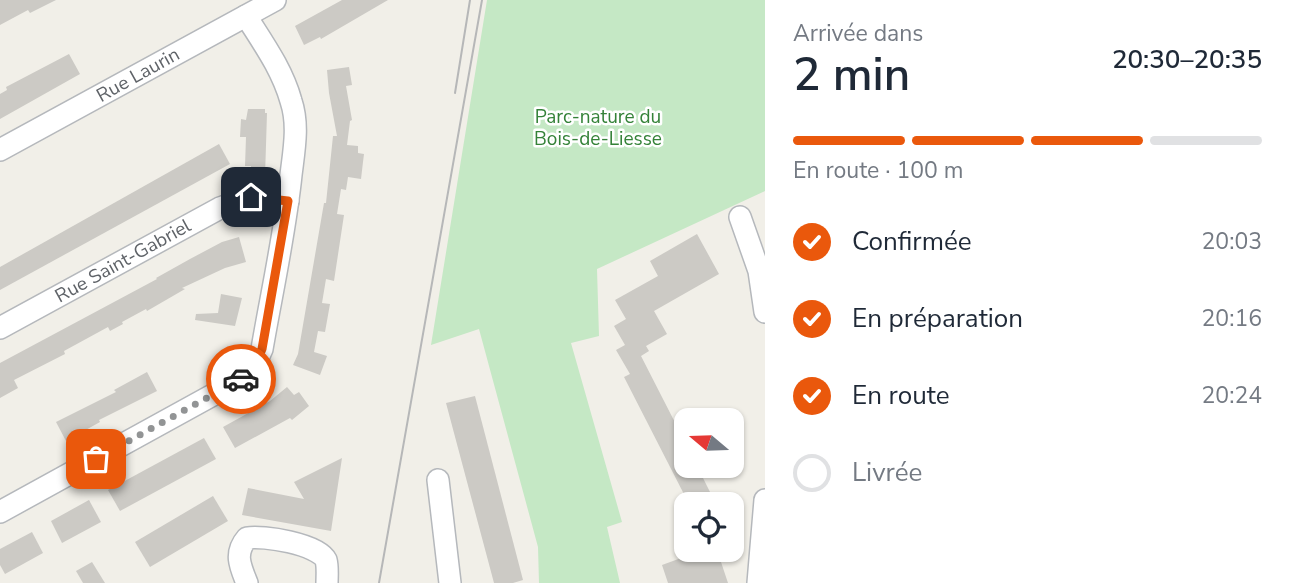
<!DOCTYPE html>
<html lang="fr">
<head>
<meta charset="utf-8">
<style>
  body { margin:0; font-family:"Nunito Sans",sans-serif; background:#f2f2f3; color:#1f2937; height:100vh; display:flex; flex-direction:column; font-size:26px; white-space:nowrap }
  * { box-sizing:border-box; margin:0 }
  p { font-size:23px; color:#747a83 }
  .icon { flex:none; width:38px; height:38px; fill:none; stroke:currentColor; stroke-width:2; stroke-linecap:round; stroke-linejoin:round }
  .map { position:relative; flex:1; overflow:hidden }
  .drawer { display:flex; flex-direction:column; background:#fff; width:525px }
  .drawer>* { flex:none }
  .needle { width:46px; rotate:289deg }
  .fabs { position:absolute; left:674px; top:408px; display:grid; gap:14px }
  .fabs a { display:grid; place-items:center; width:70px; height:70px; border-radius:14px; background:#fff; box-shadow:0 2px 5px #0004; font-size:35px }
  .pin { position:absolute; display:grid; place-items:center; width:60px; height:60px; color:#fff; margin:-30px; border-radius:14px; box-shadow:0 4px 10px #0006 }
  .courier { position:absolute; display:grid; place-items:center; width:70px; height:70px; margin:-35px; border:5px solid #ea580c; border-radius:50%; background:#fff; color:#222; box-shadow:0 2px 9px #0007 }
  .head em { font-style:normal; font-weight:600 }
  .head div { display:flex; flex-direction:column-reverse }
  .head { display:flex; align-items:center; justify-content:space-between; height:119px; padding:0 28px }
  h1 { font-size:46px; font-weight:600; line-height:52px }
  .bar { display:grid; grid-template-columns:repeat(4,1fr); gap:10px 7px; align-content:center; height:84px; padding:0 28px }
  .bar i { height:9px; border-radius:5px; background:#e0e1e3 }
  .bar .active { background:#ea580c }
  .bar p { grid-column:span 4 }
  ol { padding:0 28px; list-style:none }
  li { display:flex; align-items:center; gap:21px; height:77px }
  li p { margin-inline-start:auto }
  li .icon { padding:7px; border-radius:50%; background:#ea580c; color:#fff; stroke-width:4 }
  li:last-child { color:#747a83 }
  li i { width:38px; height:38px; border:4px solid #e0e1e3; border-radius:50% }
  main { display:flex; flex:1; min-height:0 }
  .map>svg:first-child { display:block }
  .green { fill:#c5e8c5 }
  .building { fill:#cccac5 }
  .lines { fill:none; stroke-linecap:round; stroke-linejoin:round }
  .minor-casing { stroke:#b5b8bc; stroke-width:24 }
  .minor { stroke:#fff; stroke-width:21 }
  .tram { stroke:#b6b7b8; stroke-width:2 }
  .done { stroke:#929495; stroke-width:7; stroke-dasharray:0 12.6 }
  .route { stroke:#ea580c; stroke-width:9 }
  .labels { text-anchor:middle; dominant-baseline:central; stroke-width:5; stroke-linejoin:round; paint-order:stroke }
  .street-label { font-size:19px; fill:#5f6368; stroke:#fff }
  .park-label { font-size:19px; fill:#348238; stroke:#fff }
</style>
</head>
<body>
<main>
<div class="map">
<svg width="765" height="583" viewBox="0 0 765 583">
  <rect width="100%" height="100%" fill="#f1efe8"/>
  <!-- green -->
  <path class="green" d="M487,0H765V191L597,269L599,336L571,343L622,522L607,527L620,583H539L538,547L479,329L431,345Z"/>
  <!-- building -->
  <g class="building">
    <path d="M0,0H56L30,13L28,10L0,25Z"/>
    <path d="M342,0H388L321,39L320,37L304,45L295,26Z"/>
    <path d="M69,54L80,74L0,119V94L7,90L6,87Z"/>
    <path d="M349,67L352,85L346,86L352,120L350,121L347,145L358,146V153L364,154L363,162L361,179L348,177L346,190L341,189L337,214L344,215L334,281L326,279L322,303L330,304L325,332L318,331L314,352L327,356L320,375L293,365L298,354L324,203H326L333,136H337L329,93L327,70Z"/>
    <path d="M248,109H265V113H267L265,177H251V166H245L246,137H240L241,119L246,120Z"/>
    <path d="M219,144L230,164L0,290V267Z"/>
    <path d="M697,234L719,274L654,311L667,334L646,346L649,351L641,356L686,444V466H697L716,504H689L624,377L630,374L616,350L625,345L614,326L626,319L615,300L658,276L650,261Z"/>
    <path d="M239,237L246,262L225,268L182,288L185,289L147,311L146,309L122,322L123,324L110,331L108,327L64,351L65,354L14,380L18,388L0,398V363L157,279L156,278L190,259L222,242Z"/>
    <path d="M221,294L242,298L235,326L195,320L196,314L218,313Z"/>
    <path d="M147,372L157,391L99,420L100,422L66,441L56,422L116,392L114,390Z"/>
    <path d="M287,387L294,395L299,392L309,406L292,420L290,418L235,448L223,427L270,401Z"/>
    <path d="M475,396L523,580L513,583H494L446,403Z"/>
    <path d="M204,438L216,459L120,511L108,490Z"/>
    <path d="M342,458L331,531L242,515L248,488L304,499L294,482Z"/>
    <path d="M213,496L228,521L150,567L135,542Z"/>
    <path d="M89,500L101,522L62,543L51,521Z"/>
    <path d="M32,532L43,553L5,574L0,565V549Z"/>
    <path d="M703,550H717L728,583H668L662,565Z"/>
    <path d="M92,562L105,583H83L76,571Z"/>
  </g>
  <g class="lines">
    <!-- minor casing -->
    <g class="minor-casing">
      <g id="minor">
        <path d="M0,150L275,0"/>
        <path d="M740,217L759,271L765,312"/>
        <path d="M0,328L220,208L251,197L288,201"/>
        <path d="M438,480L450,583"/>
        <path d="M0,512L240,380L254,367L262,349C272,291 285,233 291,175C294,150 299,125 291,101C282,69 263,43 246,16"/>
        <path d="M247,583C240,566 234,553 247,538C263,535 318,544 326,560C328,567 327,576 327,583"/>
        <path d="M758,583L765,500"/>
      </g>
    </g>
    <!-- minor -->
    <use href="#minor" class="minor"/>
    <!-- tram -->
    <g class="tram">
      <path d="M455,93L470,0"/>
      <path d="M379,583L482,0"/>
    </g>
  </g>
  <g class="lines">
    <!-- done -->
    <path class="done" d="M96,459L241,379"/>
    <!-- route -->
    <path class="route" d="M241,379L254,367L262,349L288,201L251,197"/>
  </g>
  <g class="labels">
    <!-- street labels -->
    <g class="street-label">
      <text transform="translate(138 75) rotate(-29)">Rue Laurin</text>
      <text transform="translate(123 261) rotate(-29)">Rue Saint-Gabriel</text>
    </g>
    <!-- park labels -->
    <g class="park-label">
      <text x="598" y="117">Parc-nature du<tspan x="598" dy="22">Bois-de-Liesse</tspan></text>
    </g>
  </g>
</svg>
<div class="fabs">
<a><svg class="needle" viewBox="-14 -14 28 28"><path d="M0-13l5 13h-10z" fill="#e53935"/><path d="M0 13l5-13h-10z" fill="#747a83"/></svg></a>
<a><svg class="icon" aria-label="locate" viewBox="0 0 24 24"><circle cx="12" cy="12" r="6"/><path d="M12 2v4M12 18v4M2 12h4M18 12h4"/></svg></a>
</div>
<div class="pin" style="left:96px;top:459px;background:#ea580c"><svg class="icon" aria-label="bag" viewBox="0 0 24 24"><path d="M5 8h14l-1 12H6zM9 8a3 3 0 0 1 6 0"/></svg></div>
<div class="pin" style="left:251px;top:197px;background:#1f2937"><svg class="icon" aria-label="home" viewBox="0 0 24 24"><path d="M3 11l9-7 9 7M6 9v11h12V9"/></svg></div>
<div class="courier" style="left:241px;top:379px"><svg class="icon" aria-label="car" viewBox="0 0 24 24"><path d="M5 17H2v-5l4-1 3-4h7l3 4 3 1v5h-3M9 17h6M6 11h13"/><circle cx="7" cy="17" r="2"/><circle cx="17" cy="17" r="2"/></svg></div>
</div>
<section class="drawer">
<div class="head"><div><h1>2 min</h1><p>Arrivée dans</p></div><em>20:30–20:35</em></div>
<div class="bar"><i class="active"></i><i class="active"></i><i class="active"></i><i></i><p>En route · 100 m</p></div>
<ol>
<li><svg class="icon" aria-label="check" viewBox="0 0 24 24"><path d="M5 12l5 5 9-10"/></svg>Confirmée<p>20:03</p></li>
<li><svg class="icon" aria-label="check" viewBox="0 0 24 24"><path d="M5 12l5 5 9-10"/></svg>En préparation<p>20:16</p></li>
<li><svg class="icon" aria-label="check" viewBox="0 0 24 24"><path d="M5 12l5 5 9-10"/></svg>En route<p>20:24</p></li>
<li><i></i>Livrée</li>
</ol>
</section>
</main>
</body>
</html>
